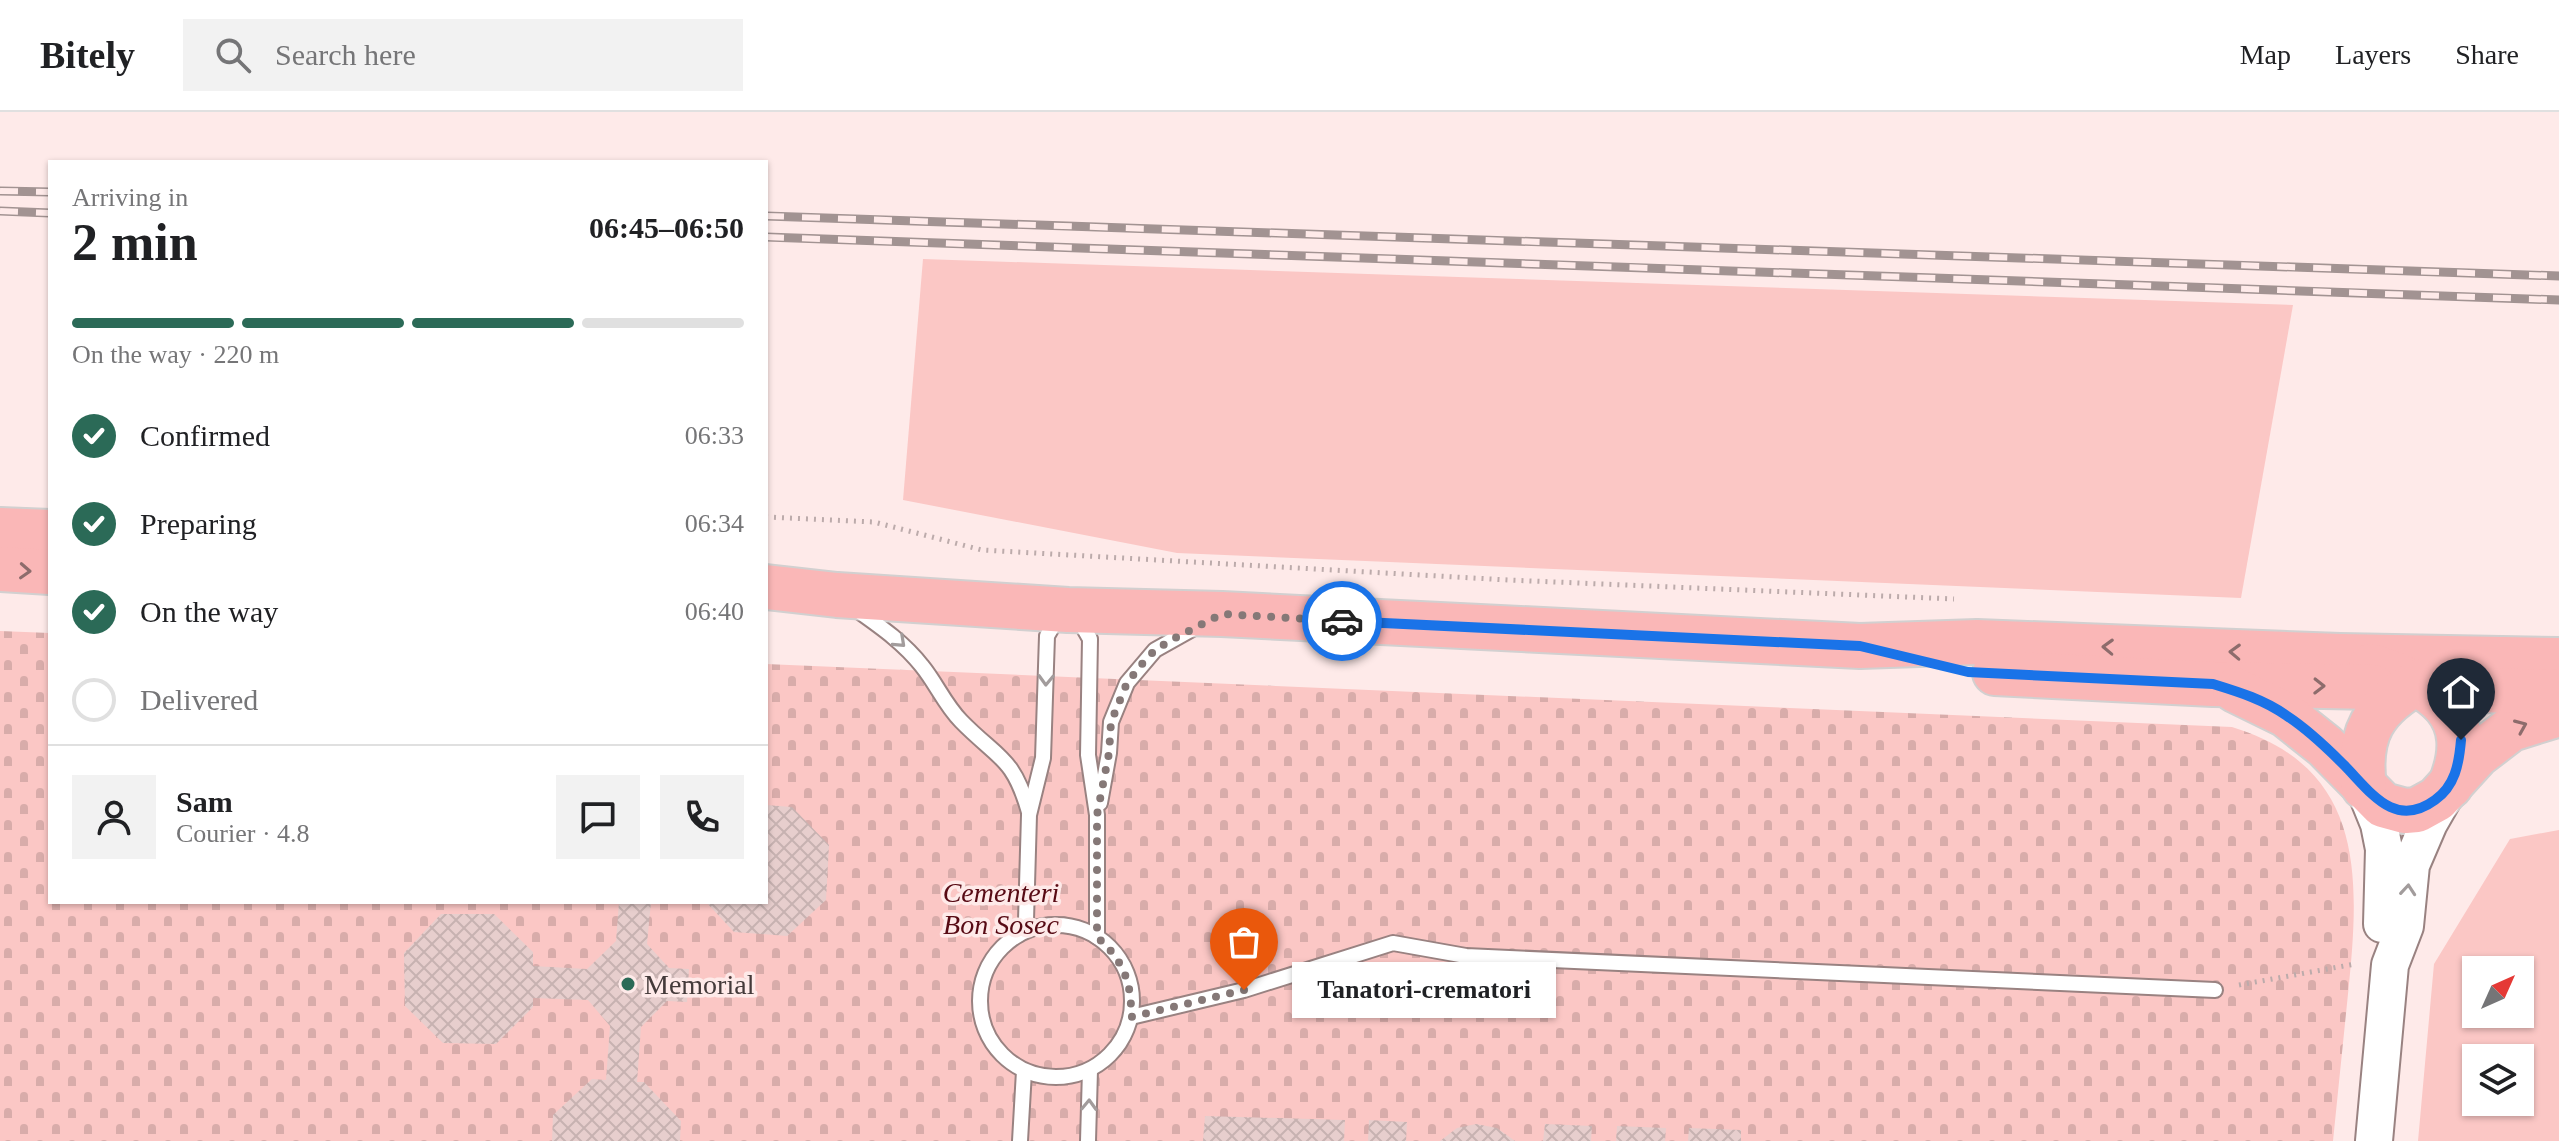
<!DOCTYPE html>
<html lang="en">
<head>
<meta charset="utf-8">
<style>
  body { margin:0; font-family:Georgia,serif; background:#f2f2f2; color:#202124; height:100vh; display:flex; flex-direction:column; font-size:30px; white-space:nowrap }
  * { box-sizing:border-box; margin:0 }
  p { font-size:26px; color:#757577 }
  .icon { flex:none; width:44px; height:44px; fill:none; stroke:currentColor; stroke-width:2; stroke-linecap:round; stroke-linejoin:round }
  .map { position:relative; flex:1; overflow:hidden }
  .details { position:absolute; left:48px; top:48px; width:720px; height:744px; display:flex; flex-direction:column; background:#fff; border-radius:0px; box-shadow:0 2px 6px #0004 }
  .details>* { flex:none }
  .needle { width:52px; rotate:45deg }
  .fabs { position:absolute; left:2462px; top:844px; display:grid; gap:16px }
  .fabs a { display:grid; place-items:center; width:72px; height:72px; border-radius:0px; background:#fff; box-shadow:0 2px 6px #0004; font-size:40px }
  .pin { position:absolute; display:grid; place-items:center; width:68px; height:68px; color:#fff; margin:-82px -34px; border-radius:50% 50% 50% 0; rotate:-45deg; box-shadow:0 0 8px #0007 }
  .pin .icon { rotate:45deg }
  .courier { position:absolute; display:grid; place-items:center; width:80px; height:80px; margin:-40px; border:6px solid #1a73e8; border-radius:50%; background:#fff; color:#222; box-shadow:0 2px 10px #0007 }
  .bubble { position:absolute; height:56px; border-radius:0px; background:#fff; box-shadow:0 2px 6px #0004; font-size:26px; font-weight:700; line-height:56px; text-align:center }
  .summary em { font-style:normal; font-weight:700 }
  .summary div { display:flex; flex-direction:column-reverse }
  .summary { display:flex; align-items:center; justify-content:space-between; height:136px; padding:0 24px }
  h1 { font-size:52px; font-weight:700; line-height:60px }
  .bar { display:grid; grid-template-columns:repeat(4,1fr); gap:12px 8px; align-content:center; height:96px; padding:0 24px }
  .bar i { height:10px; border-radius:6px; background:#e0e0e0 }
  .bar .current { background:#2b6a57 }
  .bar p { grid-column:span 4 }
  .line { display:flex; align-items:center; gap:20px; padding:0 24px; border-top:2px solid #e0e0e0 }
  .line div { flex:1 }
  .round { display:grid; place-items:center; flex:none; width:84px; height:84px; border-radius:0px; background:#f2f2f2 }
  ol { padding:0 24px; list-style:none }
  li { display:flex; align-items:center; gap:24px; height:88px }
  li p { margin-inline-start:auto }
  li .icon { padding:8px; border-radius:50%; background:#2b6a57; color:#fff; stroke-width:4 }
  li:last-child { color:#757577 }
  li i { width:44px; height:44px; border:4px solid #e0e0e0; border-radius:50% }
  header { display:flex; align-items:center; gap:48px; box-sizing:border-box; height:112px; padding:0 40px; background:#fff; border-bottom:2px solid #e0e0e0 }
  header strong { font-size:38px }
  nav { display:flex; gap:44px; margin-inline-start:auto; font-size:28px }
  .search { width:560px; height:72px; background:#f2f2f2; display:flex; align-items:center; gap:20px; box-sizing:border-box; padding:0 28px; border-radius:0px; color:#757577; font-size:30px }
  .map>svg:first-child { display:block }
  .grass { fill:#fbc7c5; fill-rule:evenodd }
  .cemetery { fill:url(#cemetery-stones) }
  .building { fill:url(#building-cross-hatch) }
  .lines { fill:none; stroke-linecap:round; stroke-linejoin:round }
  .service-casing { stroke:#998281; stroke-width:18 }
  .tertiary-casing { stroke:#998281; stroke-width:40 }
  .primary-casing { stroke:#d2d0d0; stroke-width:48 }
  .path { stroke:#bcabab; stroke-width:5; stroke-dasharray:2 6; stroke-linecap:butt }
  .service { stroke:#fff; stroke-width:14 }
  .tertiary { stroke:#fff; stroke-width:36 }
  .primary { stroke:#fab7b7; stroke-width:44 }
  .rail-casing { stroke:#a29392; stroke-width:9 }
  .rail { stroke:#feeae9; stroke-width:6; stroke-dasharray:18; stroke-linecap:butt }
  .oneway { stroke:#8d6c6c }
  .oneway2 { stroke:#a29c9c }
  .done { stroke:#857877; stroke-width:8; stroke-dasharray:0 14.4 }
  .route { stroke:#1a73e8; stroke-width:10 }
  .poi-dot { fill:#2b6a57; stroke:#feeae9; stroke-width:3 }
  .labels { text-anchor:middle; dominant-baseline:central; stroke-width:7; stroke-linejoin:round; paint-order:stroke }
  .park-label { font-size:28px; font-style:italic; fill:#570a14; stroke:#feeae9 }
  .poi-label { font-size:28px; fill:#443a3a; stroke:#feeae9; text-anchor:start }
</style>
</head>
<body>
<header>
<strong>Bitely</strong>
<div class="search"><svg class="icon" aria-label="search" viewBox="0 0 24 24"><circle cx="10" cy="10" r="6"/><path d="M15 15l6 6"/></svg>Search here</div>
<nav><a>Map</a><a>Layers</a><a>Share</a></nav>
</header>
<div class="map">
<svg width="2559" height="1029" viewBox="0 0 2559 1029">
  <defs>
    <pattern id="cemetery-stones" width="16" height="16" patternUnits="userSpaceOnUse" patternTransform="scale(2)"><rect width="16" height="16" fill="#fbc7c5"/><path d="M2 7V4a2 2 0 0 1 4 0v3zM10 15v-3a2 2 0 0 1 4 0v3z" fill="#d8acaa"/></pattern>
    <pattern id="building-cross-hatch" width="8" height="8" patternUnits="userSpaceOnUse" patternTransform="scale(2)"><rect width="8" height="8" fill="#e7cecd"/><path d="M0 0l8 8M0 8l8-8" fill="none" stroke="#c7b2b1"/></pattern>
  </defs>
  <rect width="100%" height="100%" fill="#feeae9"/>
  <!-- grass -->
  <g class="grass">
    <path d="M923,147L2293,193L2241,486L1177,441L903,388Z"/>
    <path d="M2559,718V1029H2418L2434,852L2510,727ZM2476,858H2520V902H2476ZM2476,946H2520V990H2476Z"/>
  </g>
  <!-- cemetery -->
  <path class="cemetery" d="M0,519L50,521V790H766V552L2232,615C2366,656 2360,765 2348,882C2343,931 2338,980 2333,1029H0Z"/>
  <!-- building -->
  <g class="building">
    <path d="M766,693L792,695L829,733L826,788L787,824L734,820L706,790H766Z"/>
    <path d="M619,790H651L647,832L669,856L689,857L687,890L667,889L641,915L637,970H644L681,1009L680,1029H552L553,1003L592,967L606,968L610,914L588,888L533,886V895L496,932L443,931L405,894L404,841L441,802H494L533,840V854L587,857L616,829Z"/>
    <path d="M1205,1004L1345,1008L1344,1029H1203Z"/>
    <path d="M1369,1008L1407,1010L1406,1029H1368Z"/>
    <path d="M1476,1012L1497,1016L1515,1029H1440L1457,1016Z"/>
    <path d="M1545,1012L1592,1014L1591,1029H1543Z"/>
    <path d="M1617,1014L1666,1016L1665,1029H1616Z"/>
    <path d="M1689,1016L1741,1018V1029H1688Z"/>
  </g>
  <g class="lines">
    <!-- service casing -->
    <g class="service-casing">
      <g id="service">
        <path d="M857,498C881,515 904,531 922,554C936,571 945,593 961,609C998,647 1013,644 1029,700"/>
        <path d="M1078,506L1090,527L1088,643L1097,703V825"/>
        <path d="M1100,691L1109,641L1111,610L1127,571L1155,538L1196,515"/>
        <circle cx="1056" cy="889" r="76"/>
        <path d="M1018,823L1026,808L1029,703L1043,646L1047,524L1058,505"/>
        <path d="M1131,905L1244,878L1393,831L1466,844L2215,878"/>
        <path d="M1020,1029L1024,959"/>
        <path d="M1088,1029L1090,958"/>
      </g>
    </g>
    <!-- tertiary casing -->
    <g class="tertiary-casing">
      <g id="tertiary">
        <path d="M2364,675L2379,712L2384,737L2382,812"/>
        <path d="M2374,1029L2390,853L2405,814L2411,753L2429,711L2449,676"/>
      </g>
    </g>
    <!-- primary casing -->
    <g class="primary-casing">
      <g id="primary">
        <path d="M0,418L50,420"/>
        <path d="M0,457L50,460"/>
        <path d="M766,475L837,483L1068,498L1222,502L1860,534L1977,530L2340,544L2559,548"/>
        <path d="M2371,554C2434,573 2480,602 2450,674"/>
        <path d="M1995,561L2213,572L2374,575"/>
        <path d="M2235,578L2286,603L2325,634L2383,693L2405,699L2417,698L2437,687L2477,643L2511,617L2559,602"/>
        <path d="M2475,578L2559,580"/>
        <path d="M2364,675C2357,622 2373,595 2420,569"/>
      </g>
    </g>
    <!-- path -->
    <g class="path">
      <path d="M766,405L874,410L982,438L1508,468L1954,487"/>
      <path d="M2239,873L2355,852"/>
    </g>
    <!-- service -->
    <use href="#service" class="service"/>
    <!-- tertiary -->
    <use href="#tertiary" class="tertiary"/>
    <!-- primary -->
    <use href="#primary" class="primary"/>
    <!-- rail casing -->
    <g class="rail-casing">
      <g id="rail">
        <path d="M0,79L50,80"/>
        <path d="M0,99L50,101"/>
        <path d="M766,104L2559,164"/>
        <path d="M766,125L2559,188"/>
      </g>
    </g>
    <!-- rail -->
    <use href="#rail" class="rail"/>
  </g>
  <!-- one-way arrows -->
  <defs><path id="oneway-chevron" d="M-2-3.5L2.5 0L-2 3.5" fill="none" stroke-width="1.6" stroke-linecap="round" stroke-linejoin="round" transform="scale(2)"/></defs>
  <g class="oneway">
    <use href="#oneway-chevron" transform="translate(25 459) rotate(3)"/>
    <use href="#oneway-chevron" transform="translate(2108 535) rotate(-178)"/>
    <use href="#oneway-chevron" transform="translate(2235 540) rotate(-178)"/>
    <use href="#oneway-chevron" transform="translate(2319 574) rotate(1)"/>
    <use href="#oneway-chevron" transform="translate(2521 614) rotate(-23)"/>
  </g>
  <g class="oneway2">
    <use href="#oneway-chevron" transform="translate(900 530) rotate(43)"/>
    <use href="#oneway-chevron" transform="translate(1046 568) rotate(92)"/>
    <use href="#oneway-chevron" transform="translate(2408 778) rotate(-85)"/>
    <use href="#oneway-chevron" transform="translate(1089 993) rotate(-88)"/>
  </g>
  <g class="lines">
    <!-- done -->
    <path class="done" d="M1244,878L1131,905C1132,870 1123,848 1097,825V703L1109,641L1111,610L1127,571L1141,553L1155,538L1175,526L1222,502L1342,509"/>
    <!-- route -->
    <path class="route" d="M1342,509L1860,534L1968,560L2213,572C2239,580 2265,588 2287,604C2307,617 2326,635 2343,652C2370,679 2394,718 2435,688C2455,674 2459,652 2461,628"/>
  </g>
  <!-- markers -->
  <circle class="poi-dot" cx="628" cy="872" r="8"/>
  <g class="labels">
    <!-- park labels -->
    <g class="park-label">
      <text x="1001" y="780">Cementeri<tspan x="1001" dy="32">Bon Sosec</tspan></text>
    </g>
    <!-- poi labels -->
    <g class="poi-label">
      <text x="644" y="872">Memorial</text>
    </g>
  </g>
</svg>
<div class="fabs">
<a><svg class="needle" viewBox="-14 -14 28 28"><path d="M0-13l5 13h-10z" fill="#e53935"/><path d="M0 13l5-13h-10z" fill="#757577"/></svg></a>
<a><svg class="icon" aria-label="layers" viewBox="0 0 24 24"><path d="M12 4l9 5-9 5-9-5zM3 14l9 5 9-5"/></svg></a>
</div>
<div class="pin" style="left:1244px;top:878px;background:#ea580c"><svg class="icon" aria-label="bag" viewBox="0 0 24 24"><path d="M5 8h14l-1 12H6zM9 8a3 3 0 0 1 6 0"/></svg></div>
<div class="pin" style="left:2461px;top:628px;background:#1f2937"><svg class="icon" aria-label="home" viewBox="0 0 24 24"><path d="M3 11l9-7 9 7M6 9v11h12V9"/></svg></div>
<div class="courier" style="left:1342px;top:509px"><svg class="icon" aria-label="car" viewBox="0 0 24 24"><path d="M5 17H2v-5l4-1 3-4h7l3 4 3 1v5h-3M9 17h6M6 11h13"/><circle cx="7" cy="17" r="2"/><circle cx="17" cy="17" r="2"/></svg></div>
<div class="bubble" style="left:1292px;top:850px;width:264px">Tanatori-crematori</div>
<section class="details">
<div class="summary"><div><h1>2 min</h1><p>Arriving in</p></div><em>06:45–06:50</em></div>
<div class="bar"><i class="current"></i><i class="current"></i><i class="current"></i><i></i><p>On the way · 220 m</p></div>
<ol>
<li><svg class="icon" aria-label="check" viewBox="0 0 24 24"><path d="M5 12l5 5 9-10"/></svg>Confirmed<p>06:33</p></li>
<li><svg class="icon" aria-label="check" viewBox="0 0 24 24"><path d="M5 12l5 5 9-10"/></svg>Preparing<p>06:34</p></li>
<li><svg class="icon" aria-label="check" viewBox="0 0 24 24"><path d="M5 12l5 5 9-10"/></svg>On the way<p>06:40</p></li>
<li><i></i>Delivered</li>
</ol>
<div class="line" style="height:144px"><a class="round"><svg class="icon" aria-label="person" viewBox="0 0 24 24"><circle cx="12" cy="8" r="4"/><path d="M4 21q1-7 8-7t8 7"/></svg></a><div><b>Sam</b><p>Courier · 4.8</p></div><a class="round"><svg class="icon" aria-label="chat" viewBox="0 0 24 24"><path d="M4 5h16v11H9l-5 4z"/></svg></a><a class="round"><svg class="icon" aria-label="phone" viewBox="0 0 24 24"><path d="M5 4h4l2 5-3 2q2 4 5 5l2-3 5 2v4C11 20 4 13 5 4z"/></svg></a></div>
</section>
</div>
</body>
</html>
